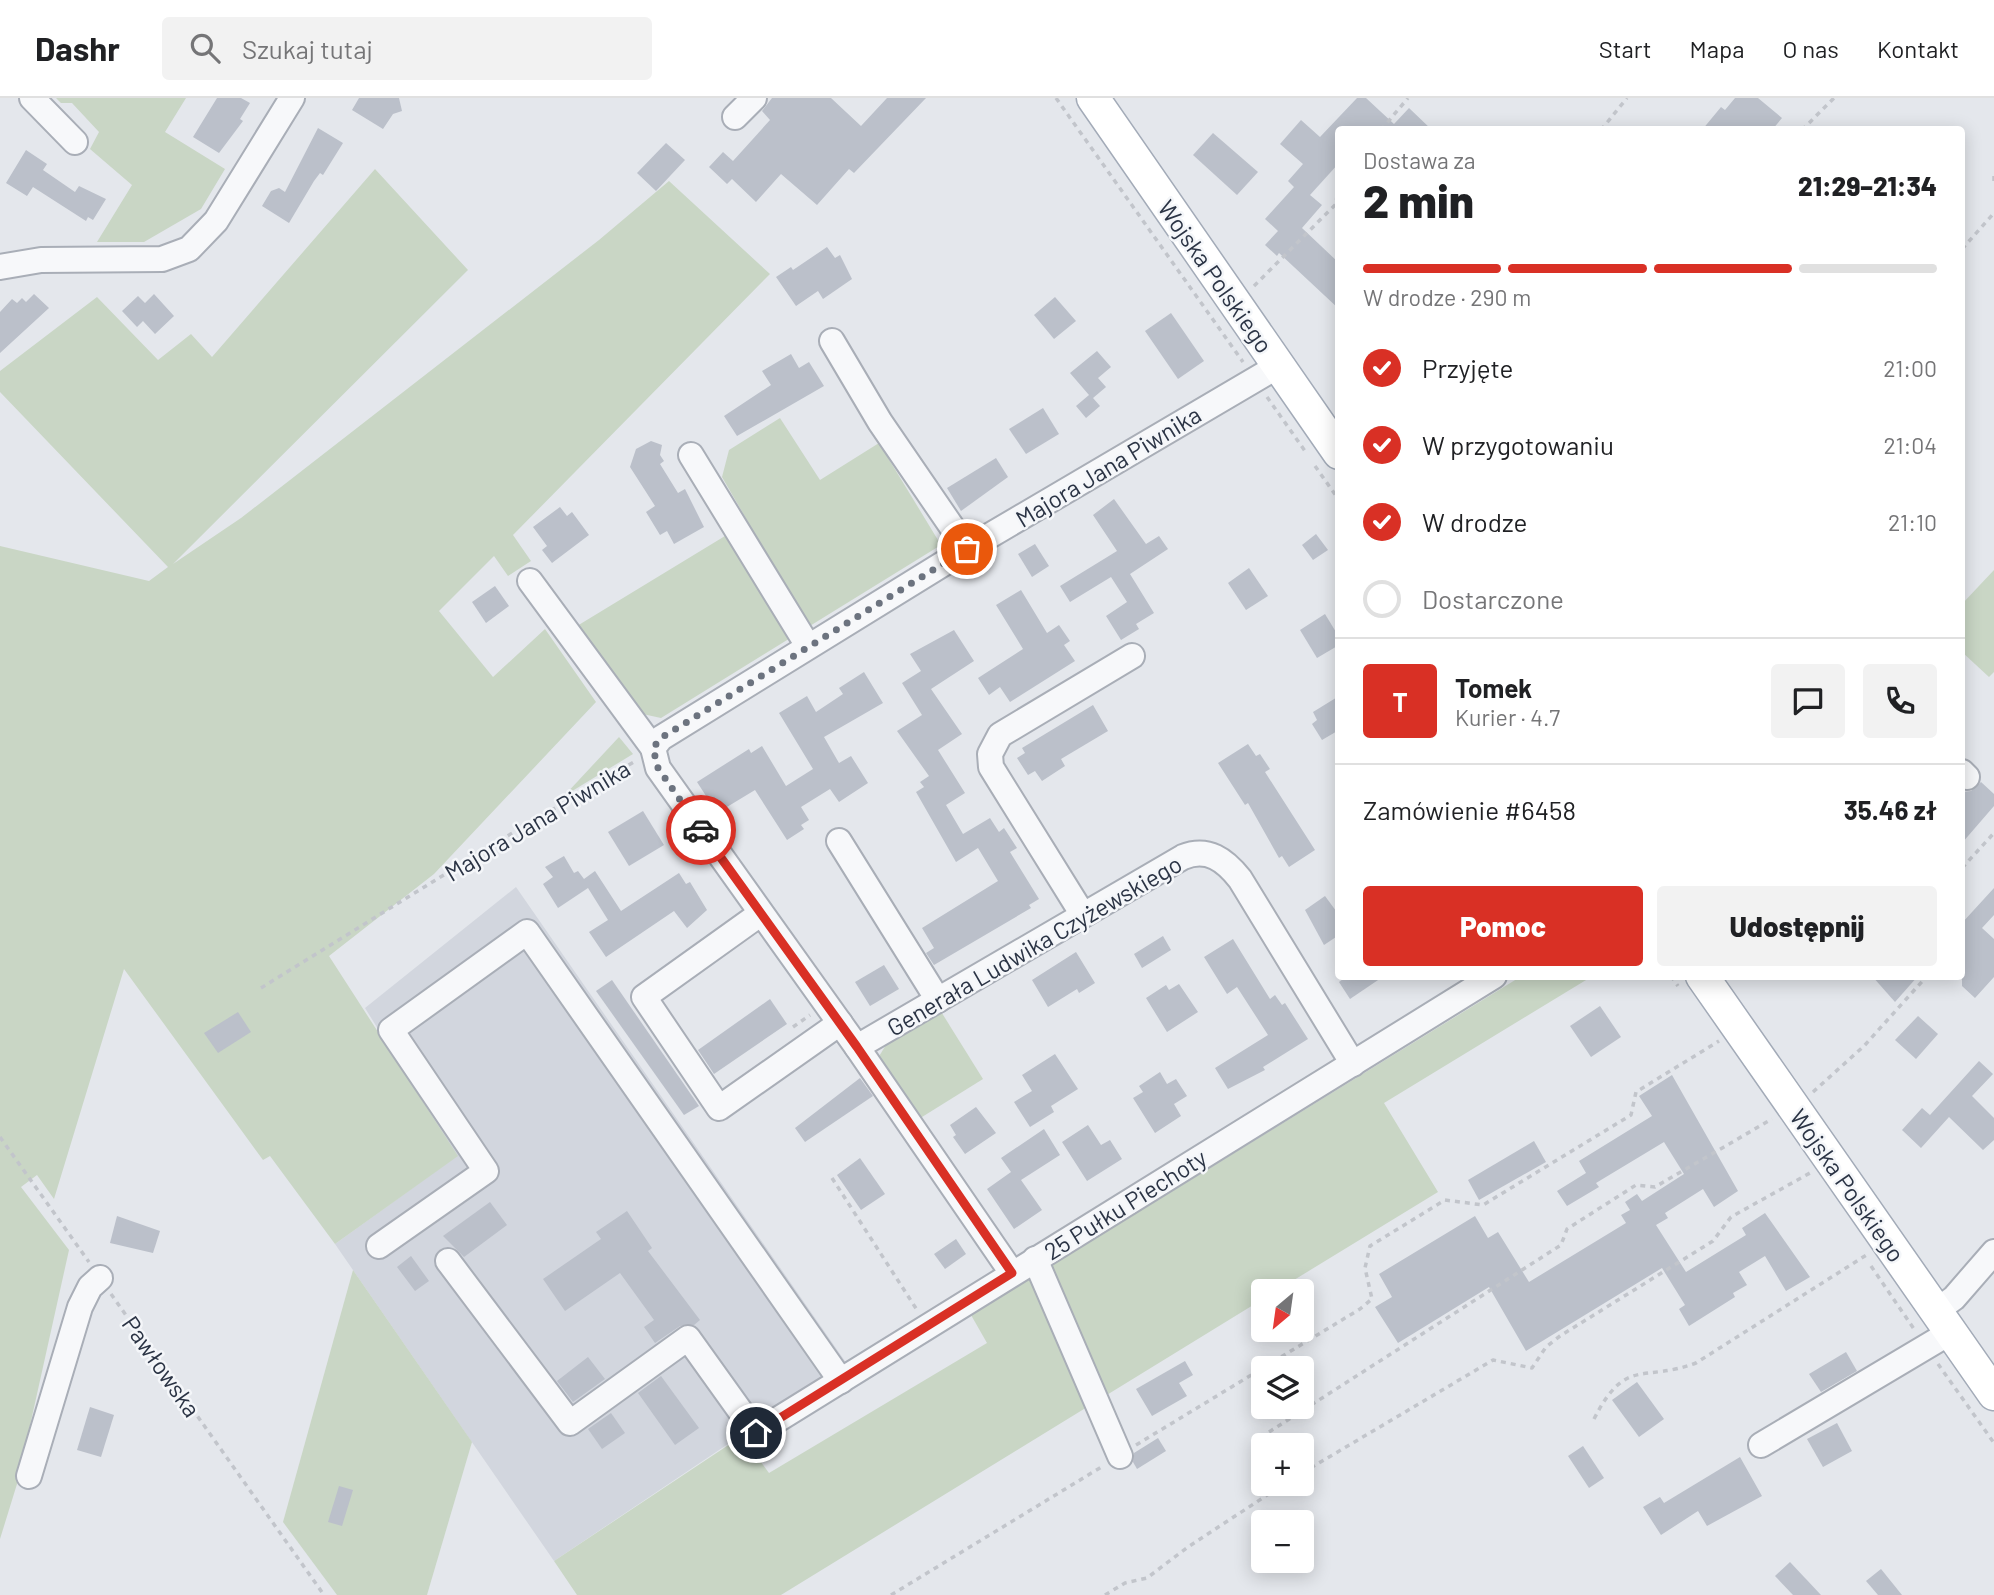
<!DOCTYPE html>
<html lang="pl">
<head>
<meta charset="utf-8">
<style>
  body { margin:0; font-family:Barlow,sans-serif; background:#f2f2f2; color:#202124; height:100vh; display:flex; flex-direction:column; font-size:26px; white-space:nowrap }
  * { box-sizing:border-box; margin:0 }
  p { font-size:23px; color:#757577 }
  .icon { flex:none; width:38px; height:38px; fill:none; stroke:currentColor; stroke-width:2; stroke-linecap:round; stroke-linejoin:round }
  .map { position:relative; flex:1; overflow:hidden }
  .details { position:absolute; left:1335px; top:28px; width:630px; height:854px; display:flex; flex-direction:column; background:#fff; border-radius:7px; box-shadow:0 4px 18px #0003 }
  .details>* { flex:none }
  .needle { width:46px; rotate:209deg }
  .tools { position:absolute; left:1251px; top:1181px; display:grid; gap:14px }
  .tools a { display:grid; place-items:center; width:63px; height:63px; border-radius:7px; background:#fff; box-shadow:0 4px 18px #0003; font-size:35px }
  .pin { position:absolute; display:grid; place-items:center; width:60px; height:60px; color:#fff; margin:-30px; border:4px solid #fff; border-radius:50%; box-shadow:0 2px 7px #0007 }
  .courier { position:absolute; display:grid; place-items:center; width:70px; height:70px; margin:-35px; border:5px solid #d93025; border-radius:50%; background:#fff; color:#222; box-shadow:0 2px 9px #0007 }
  .head em { font-style:normal; font-weight:800 }
  .head div { display:flex; flex-direction:column-reverse }
  .head { display:flex; align-items:center; justify-content:space-between; height:119px; padding:0 28px }
  h1 { font-size:46px; font-weight:800; line-height:52px }
  .bar { display:grid; grid-template-columns:repeat(4,1fr); gap:10px 7px; align-content:center; height:84px; padding:0 28px }
  .bar i { height:9px; border-radius:5px; background:#e0e0e0 }
  .bar .on { background:#d93025 }
  .bar p { grid-column:span 4 }
  .line { display:flex; align-items:center; gap:18px; padding:0 28px; border-top:2px solid #e0e0e0 }
  .line div { flex:1 }
  .round { display:grid; place-items:center; flex:none; width:74px; height:74px; border-radius:7px; background:#f2f2f2 }
  ol { padding:0 28px; list-style:none }
  li { display:flex; align-items:center; gap:21px; height:77px }
  li p { margin-inline-start:auto }
  li .icon { padding:7px; border-radius:50%; background:#d93025; color:#fff; stroke-width:4 }
  li:last-child { color:#757577 }
  li i { width:38px; height:38px; border:4px solid #e0e0e0; border-radius:50% }
  .button { display:flex; gap:14px; margin-top:auto; padding:14px 28px }
  .button a { flex:1; height:80px; border-radius:7px; background:#d93025; color:#fff; font-size:28px; font-weight:800; line-height:80px; text-align:center }
  .button a+a { background:#f2f2f2; color:#202124 }
  header { display:flex; align-items:center; gap:42px; box-sizing:border-box; height:98px; padding:0 35px; background:#fff; border-bottom:2px solid #e0e0e0 }
  header strong { font-size:33px }
  nav { display:flex; gap:38px; margin-inline-start:auto; font-size:24px }
  .search { width:490px; height:63px; background:#f2f2f2; display:flex; align-items:center; gap:18px; box-sizing:border-box; padding:0 24px; border-radius:7px; color:#757577; font-size:26px }
  .map>svg:first-child { display:block }
  .built { fill:#d2d6de }
  .green { fill:#c9d6c5 }
  .building { fill:#bbc0ca }
  .lines { fill:none; stroke-linecap:round; stroke-linejoin:round }
  .minor-casing { stroke:#a9aeb7; stroke-width:28 }
  .major-casing { stroke:#a3abb8; stroke-width:35 }
  .path { stroke:#c2c5cb; stroke-width:3.5; stroke-dasharray:5 5; stroke-linecap:butt }
  .minor { stroke:#f7f8fa; stroke-width:24 }
  .major { stroke:#fff; stroke-width:32 }
  .done { stroke:#6c737f; stroke-width:7; stroke-dasharray:0 12.6 }
  .route { stroke:#d93025; stroke-width:9 }
  .labels { text-anchor:middle; dominant-baseline:central; stroke-width:5; stroke-linejoin:round; paint-order:stroke }
  .street-label { font-size:24px; fill:#2b3445; stroke:#f4f6f9 }
</style>
</head>
<body>
<header>
<strong>Dashr</strong>
<div class="search"><svg class="icon" aria-label="search" viewBox="0 0 24 24"><circle cx="10" cy="10" r="6"/><path d="M15 15l6 6"/></svg>Szukaj tutaj</div>
<nav><a>Start</a><a>Mapa</a><a>O nas</a><a>Kontakt</a></nav>
</header>
<div class="map">
<svg width="1994" height="1497" viewBox="0 0 1994 1497">
  <rect width="100%" height="100%" fill="#e4e7ec"/>
  <!-- built -->
  <path class="built" d="M516,789L847,1266L554,1463L335,1146L457,1058L365,910Z"/>
  <!-- green -->
  <g class="green">
    <path d="M56,0H186L165,34L225,71L201,111L144,144H97L132,87L90,51L99,34L72,5H61Z"/>
    <path d="M375,71L468,172L173,466L241,420L599,142L669,83L770,176L513,437L531,463L508,478L494,458L439,513L493,579L545,531L596,604L434,776L329,858L458,1058L335,1146L270,1058L263,1062L124,871L54,1101L37,1077L21,1089L69,1152L17,1386L0,1441V448L149,483L168,469L0,294V273L97,199L158,262L191,236L212,259Z"/>
    <path d="M780,320L820,382L879,345L941,447L661,620L638,615L577,528L748,424L722,379L729,352Z"/>
    <path d="M1994,472V574L1989,579L1962,554V506Z"/>
    <path d="M619,639L633,656L564,698Z"/>
    <path d="M1520,879H1591L1384,1005L1438,1094L1276,1193L1264,1194L1263,1201L781,1497H577L554,1463L742,1338L769,1375L987,1245L971,1217Z"/>
    <path d="M940,912L983,981L914,1024L878,960L889,942Z"/>
    <path d="M353,1172L472,1344L427,1497H337L283,1424Z"/>
  </g>
  <!-- building -->
  <g class="building">
    <path d="M217,0H241L250,5L240,21L243,23L219,55L193,39Z"/>
    <path d="M359,0H399L402,13L393,16L383,31L352,12Z"/>
    <path d="M772,0H831L861,28L887,0H926L854,75L849,71L817,107L781,76L756,104L732,81L727,86L709,69L723,54L733,63L770,22L762,13Z"/>
    <path d="M1357,0H1366L1394,26L1409,10L1432,32H1339V65L1310,97L1322,107L1302,130L1339,165V211L1279,155L1277,158L1265,147L1278,133L1265,121L1294,89L1288,83L1303,66L1280,46L1301,22L1320,39Z"/>
    <path d="M1735,0H1758L1782,20L1772,32H1702L1721,9L1725,12Z"/>
    <path d="M318,30L343,45L323,77L320,75L314,83L289,125L262,108L271,93L279,90L285,94Z"/>
    <path d="M1213,35L1258,74L1237,97L1193,57Z"/>
    <path d="M666,45L685,62L656,93L637,75Z"/>
    <path d="M26,52L47,66L43,72L75,94L79,88L106,101L93,122L88,119L86,123L33,89L27,98L6,85Z"/>
    <path d="M827,149L835,160L840,157L852,181L823,201L818,193L796,208L776,179L791,169L793,172Z"/>
    <path d="M34,196L49,210L0,255V214L12,201L17,205L22,200L26,204Z"/>
    <path d="M154,196L174,218L155,236L143,223L137,229L122,213L138,198L145,205Z"/>
    <path d="M1055,199L1076,223L1054,241L1034,217Z"/>
    <path d="M1171,215L1204,263L1178,281L1145,233Z"/>
    <path d="M1097,253L1111,269L1098,280L1106,289L1093,300L1100,308L1086,320L1076,308L1089,297L1070,275Z"/>
    <path d="M791,256L799,270L809,264L824,288L737,338L724,318L771,287L762,273Z"/>
    <path d="M1043,310L1059,336L1026,356L1009,331Z"/>
    <path d="M651,343L662,347L660,357L664,363L660,366L678,395L685,391L704,429L674,446L667,433L660,437L646,414L655,408L630,369L636,351Z"/>
    <path d="M996,360L1008,379L961,413L947,390Z"/>
    <path d="M1114,401L1146,446L1159,438L1168,451L1130,476L1154,515L1136,526L1139,531L1121,542L1106,518L1127,504L1111,479L1070,504L1060,488L1117,453L1093,417Z"/>
    <path d="M560,409L567,418L572,414L589,437L552,465L542,452L547,448L533,429Z"/>
    <path d="M1316,436L1328,452L1313,462L1302,447Z"/>
    <path d="M1035,446L1049,468L1032,479L1018,456Z"/>
    <path d="M1249,470L1268,498L1246,512L1228,485Z"/>
    <path d="M495,488L509,508L486,525L472,504Z"/>
    <path d="M1021,492L1047,535L1059,527L1070,543L1064,547L1075,563L1010,604L1000,589L989,597L978,580L1023,551L996,507Z"/>
    <path d="M1325,516L1339,539V547L1317,560L1300,532Z"/>
    <path d="M954,532L974,563L931,591L962,636L938,652L965,695L946,707L963,736L990,720L999,734L1004,730L1017,750L1010,754L1039,801L1029,807L1031,810L934,867L926,855L934,850L922,830L998,783L978,750L956,764L916,694L924,689L920,684L929,678L897,633L922,617L902,585L921,573L910,556Z"/>
    <path d="M864,574L883,605L824,639L839,665L851,658L868,685L839,704L830,691L801,709L809,722L801,727L804,731L787,742L755,692L717,715L697,684L749,651L751,655L762,648L786,688L813,671L779,615L807,598L816,614L843,596L839,590Z"/>
    <path d="M1339,598V632L1322,642L1312,626L1317,622L1313,614Z"/>
    <path d="M1093,607L1108,633L1061,661L1065,668L1042,683L1035,673L1028,677L1017,660L1025,655L1022,650Z"/>
    <path d="M1248,646L1256,658L1260,656L1270,671L1265,674L1315,752L1289,769L1282,758L1279,760L1248,705L1245,707L1218,665Z"/>
    <path d="M1981,684L1994,696V708L1962,745V694L1971,693Z"/>
    <path d="M643,713L664,747L629,768L608,734Z"/>
    <path d="M564,758L574,775L578,773L584,781L595,773L621,813L679,775L686,786L690,784L707,812L687,830L674,813L606,859L589,834L608,822L588,790L558,810L543,786L553,779L545,769Z"/>
    <path d="M1994,790V817L1982,830L1994,841V879L1975,900L1962,888V825Z"/>
    <path d="M1325,798L1339,817V837L1324,847L1305,812Z"/>
    <path d="M1163,838L1171,852L1142,870L1134,856Z"/>
    <path d="M1233,841L1270,901L1275,897L1282,907L1285,905L1308,941L1263,969L1265,972L1228,991L1215,970L1268,937L1237,889L1227,896L1204,859Z"/>
    <path d="M1076,854L1095,885L1079,895L1077,891L1048,909L1032,882Z"/>
    <path d="M884,867L899,891L870,908L855,884Z"/>
    <path d="M1347,878H1384L1350,901L1339,884Z"/>
    <path d="M1872,878H1918L1895,904Z"/>
    <path d="M612,882L699,1008L684,1017L596,893Z"/>
    <path d="M1179,886L1198,914L1167,934L1146,900L1166,887L1169,892Z"/>
    <path d="M770,901L787,926L714,976L698,952Z"/>
    <path d="M1600,908L1621,939L1591,959L1570,928Z"/>
    <path d="M238,914L251,934L218,955L204,935Z"/>
    <path d="M1918,918L1938,936L1916,961L1895,942Z"/>
    <path d="M1055,956L1078,991L1051,1008L1054,1014L1030,1029L1014,1004L1032,993L1022,977Z"/>
    <path d="M1979,963L1993,976L1972,998L1994,1020V1042L1983,1052L1949,1019L1921,1050L1902,1032L1922,1010L1930,1017Z"/>
    <path d="M1160,974L1167,986L1176,981L1187,998L1174,1006L1181,1018L1155,1035L1133,1000L1143,994L1139,988Z"/>
    <path d="M1672,977L1738,1093L1714,1109L1703,1091L1665,1115L1668,1120L1656,1127L1686,1174L1746,1137L1742,1130L1765,1115L1810,1179L1786,1193L1765,1158L1739,1174L1747,1187L1733,1195L1735,1199L1689,1228L1679,1211L1685,1207L1662,1170L1526,1253L1489,1189L1398,1245L1375,1209L1392,1199L1379,1176L1475,1118L1488,1140L1498,1134L1529,1184L1626,1125L1621,1117L1630,1112L1625,1104L1637,1096L1642,1103L1684,1076L1664,1044L1596,1085L1599,1089L1567,1108L1557,1093L1586,1075L1579,1063L1652,1018L1639,998Z"/>
    <path d="M860,980L873,998L805,1044L795,1030Z"/>
    <path d="M976,1009L996,1035L965,1056L953,1039L956,1037L950,1027Z"/>
    <path d="M1088,1027L1101,1047L1110,1042L1122,1061L1087,1083L1062,1044Z"/>
    <path d="M1044,1031L1060,1057L1021,1082L1042,1112L1014,1131L987,1091L1011,1074L1001,1060Z"/>
    <path d="M1534,1043L1546,1064L1479,1102L1468,1082Z"/>
    <path d="M860,1060L885,1096L861,1112L837,1077Z"/>
    <path d="M490,1104L507,1127L464,1159L443,1138Z"/>
    <path d="M627,1113L652,1150L648,1153L700,1222L694,1227L680,1228L655,1245L644,1229L654,1222L620,1175L565,1213L543,1181L601,1141L596,1134Z"/>
    <path d="M117,1118L160,1133L153,1155L110,1145Z"/>
    <path d="M956,1141L966,1156L945,1171L934,1156Z"/>
    <path d="M411,1158L429,1183L415,1193L397,1169Z"/>
    <path d="M1846,1254L1857,1273L1821,1294L1809,1276Z"/>
    <path d="M588,1259L605,1281L573,1304L557,1283Z"/>
    <path d="M1185,1263L1193,1277L1179,1285L1187,1298L1152,1318L1136,1291Z"/>
    <path d="M661,1278L699,1330L675,1347L638,1295Z"/>
    <path d="M1637,1284L1664,1321L1639,1339L1612,1302Z"/>
    <path d="M90,1309L114,1317L101,1359L77,1352Z"/>
    <path d="M611,1315L625,1335L602,1351L588,1331Z"/>
    <path d="M1837,1325L1852,1353L1823,1369L1807,1341Z"/>
    <path d="M1158,1340L1166,1353L1137,1371L1133,1364L1134,1355Z"/>
    <path d="M1583,1348L1604,1380L1589,1390L1568,1358Z"/>
    <path d="M1740,1359L1762,1398L1707,1428L1698,1413L1661,1437L1643,1409L1660,1399L1664,1405Z"/>
    <path d="M339,1388L353,1392L342,1428L328,1424Z"/>
    <path d="M1790,1464L1821,1497H1793L1775,1478Z"/>
    <path d="M1881,1471L1902,1497H1878L1866,1483Z"/>
  </g>
  <g class="lines">
    <!-- minor casing -->
    <g class="minor-casing">
      <g id="minor">
        <path d="M32,0L75,44"/>
        <path d="M735,19L754,0"/>
        <path d="M0,169L41,162L162,161L189,151L216,123L292,0"/>
        <path d="M832,243L880,324L967,451"/>
        <path d="M691,357L808,548"/>
        <path d="M530,483L653,650L658,670L857,949L1012,1175"/>
        <path d="M653,650L661,640L967,451L1278,268"/>
        <path d="M1962,674L1967,679"/>
        <path d="M839,743L938,902"/>
        <path d="M760,816L644,899L719,1010L840,925"/>
        <path d="M1083,817L991,669L990,656L1000,637L1132,558"/>
        <path d="M857,949L1183,759C1208,749 1225,762 1240,781L1353,966"/>
        <path d="M379,1148L486,1073L391,932L527,834L841,1283"/>
        <path d="M1035,1161L1120,1358"/>
        <path d="M448,1163L570,1325L688,1240L756,1335L1494,878"/>
        <path d="M1936,1213L1954,1200L1994,1154"/>
        <path d="M1761,1347L1951,1234"/>
        <path d="M29,1378L80,1209L90,1189L100,1180"/>
      </g>
    </g>
    <!-- major casing -->
    <g class="major-casing">
      <g id="major">
        <path d="M1093,0L1339,355"/>
        <path d="M1702,878L1994,1296"/>
      </g>
    </g>
    <!-- path -->
    <g class="path">
      <path d="M1056,0L1243,264"/>
      <path d="M1381,32L1408,0"/>
      <path d="M1601,32L1627,0"/>
      <path d="M1802,32L1834,0"/>
      <path d="M1994,78V86"/>
      <path d="M1962,151L1994,115"/>
      <path d="M1254,188L1336,106L1339,80"/>
      <path d="M1267,299L1305,353"/>
      <path d="M1315,368L1339,402"/>
      <path d="M1962,770L1994,735"/>
      <path d="M1671,878L1678,888"/>
      <path d="M261,890L497,744L634,664"/>
      <path d="M793,929L810,917"/>
      <path d="M1813,994L1864,948L1927,878"/>
      <path d="M0,1039L89,1164"/>
      <path d="M832,1080L917,1212"/>
      <path d="M1871,1168L1914,1231"/>
      <path d="M111,1196L324,1497"/>
      <path d="M1938,1266L1994,1345"/>
      <path d="M1594,1321C1626,1258 1643,1285 1696,1265L1868,1156"/>
      <path d="M1269,1334L1561,1147L1567,1131L1636,1087L1655,1089L1772,1021"/>
      <path d="M1136,1347L1360,1211L1372,1201L1365,1170L1370,1148L1445,1102L1483,1107L1631,1017L1636,994L1719,943"/>
      <path d="M1302,1375L1493,1262L1532,1270L1546,1249L1560,1238L1713,1143L1731,1119L1810,1075"/>
      <path d="M891,1497L1103,1368"/>
      <path d="M1105,1497L1125,1485L1147,1480L1188,1449L1284,1386"/>
    </g>
    <!-- minor -->
    <use href="#minor" class="minor"/>
    <!-- major -->
    <use href="#major" class="major"/>
  </g>
  <g class="lines">
    <!-- done -->
    <path class="done" d="M701,732L658,670L653,650L661,640L967,451"/>
    <!-- route -->
    <path class="route" d="M701,732L857,949L1012,1175L756,1335"/>
  </g>
  <g class="labels">
    <!-- street labels -->
    <g class="street-label">
      <text transform="translate(1216 178) rotate(55)">Wojska Polskiego</text>
      <text transform="translate(1108 368) rotate(-31)">Majora Jana Piwnika</text>
      <text transform="translate(537 722) rotate(-31)">Majora Jana Piwnika</text>
      <text transform="translate(1034 847) rotate(-30)">Generała Ludwika Czyżewskiego</text>
      <text transform="translate(1848 1087) rotate(55)">Wojska Polskiego</text>
      <text transform="translate(1125 1106) rotate(-32)">25 Pułku Piechoty</text>
      <text transform="translate(162 1268) rotate(55)">Pawłowska</text>
    </g>
  </g>
</svg>
<div class="tools">
<a><svg class="needle" viewBox="-14 -14 28 28"><path d="M0-13l5 13h-10z" fill="#e53935"/><path d="M0 13l5-13h-10z" fill="#757577"/></svg></a>
<a><svg class="icon" aria-label="layers" viewBox="0 0 24 24"><path d="M12 4l9 5-9 5-9-5zM3 14l9 5 9-5"/></svg></a>
<a>+</a>
<a>−</a>
</div>
<div class="pin" style="left:967px;top:451px;background:#ea580c"><svg class="icon" aria-label="bag" viewBox="0 0 24 24"><path d="M5 8h14l-1 12H6zM9 8a3 3 0 0 1 6 0"/></svg></div>
<div class="pin" style="left:756px;top:1335px;background:#1f2937"><svg class="icon" aria-label="home" viewBox="0 0 24 24"><path d="M3 11l9-7 9 7M6 9v11h12V9"/></svg></div>
<div class="courier" style="left:701px;top:732px"><svg class="icon" aria-label="car" viewBox="0 0 24 24"><path d="M5 17H2v-5l4-1 3-4h7l3 4 3 1v5h-3M9 17h6M6 11h13"/><circle cx="7" cy="17" r="2"/><circle cx="17" cy="17" r="2"/></svg></div>
<section class="details">
<div class="head"><div><h1>2 min</h1><p>Dostawa za</p></div><em>21:29–21:34</em></div>
<div class="bar"><i class="on"></i><i class="on"></i><i class="on"></i><i></i><p>W drodze · 290 m</p></div>
<ol>
<li><svg class="icon" aria-label="check" viewBox="0 0 24 24"><path d="M5 12l5 5 9-10"/></svg>Przyjęte<p>21:00</p></li>
<li><svg class="icon" aria-label="check" viewBox="0 0 24 24"><path d="M5 12l5 5 9-10"/></svg>W przygotowaniu<p>21:04</p></li>
<li><svg class="icon" aria-label="check" viewBox="0 0 24 24"><path d="M5 12l5 5 9-10"/></svg>W drodze<p>21:10</p></li>
<li><i></i>Dostarczone</li>
</ol>
<div class="line" style="height:126px"><b class="round" style="background:#d93025;color:#fff">T</b><div><b>Tomek</b><p>Kurier · 4.7</p></div><a class="round"><svg class="icon" aria-label="chat" viewBox="0 0 24 24"><path d="M4 5h16v11H9l-5 4z"/></svg></a><a class="round"><svg class="icon" aria-label="phone" viewBox="0 0 24 24"><path d="M5 4h4l2 5-3 2q2 4 5 5l2-3 5 2v4C11 20 4 13 5 4z"/></svg></a></div>
<div class="line" style="height:91px"><div>Zamówienie #6458</div><b>35.46 zł</b></div>
<div class="button"><a>Pomoc</a><a>Udostępnij</a></div>
</section>
</div>
</body>
</html>
